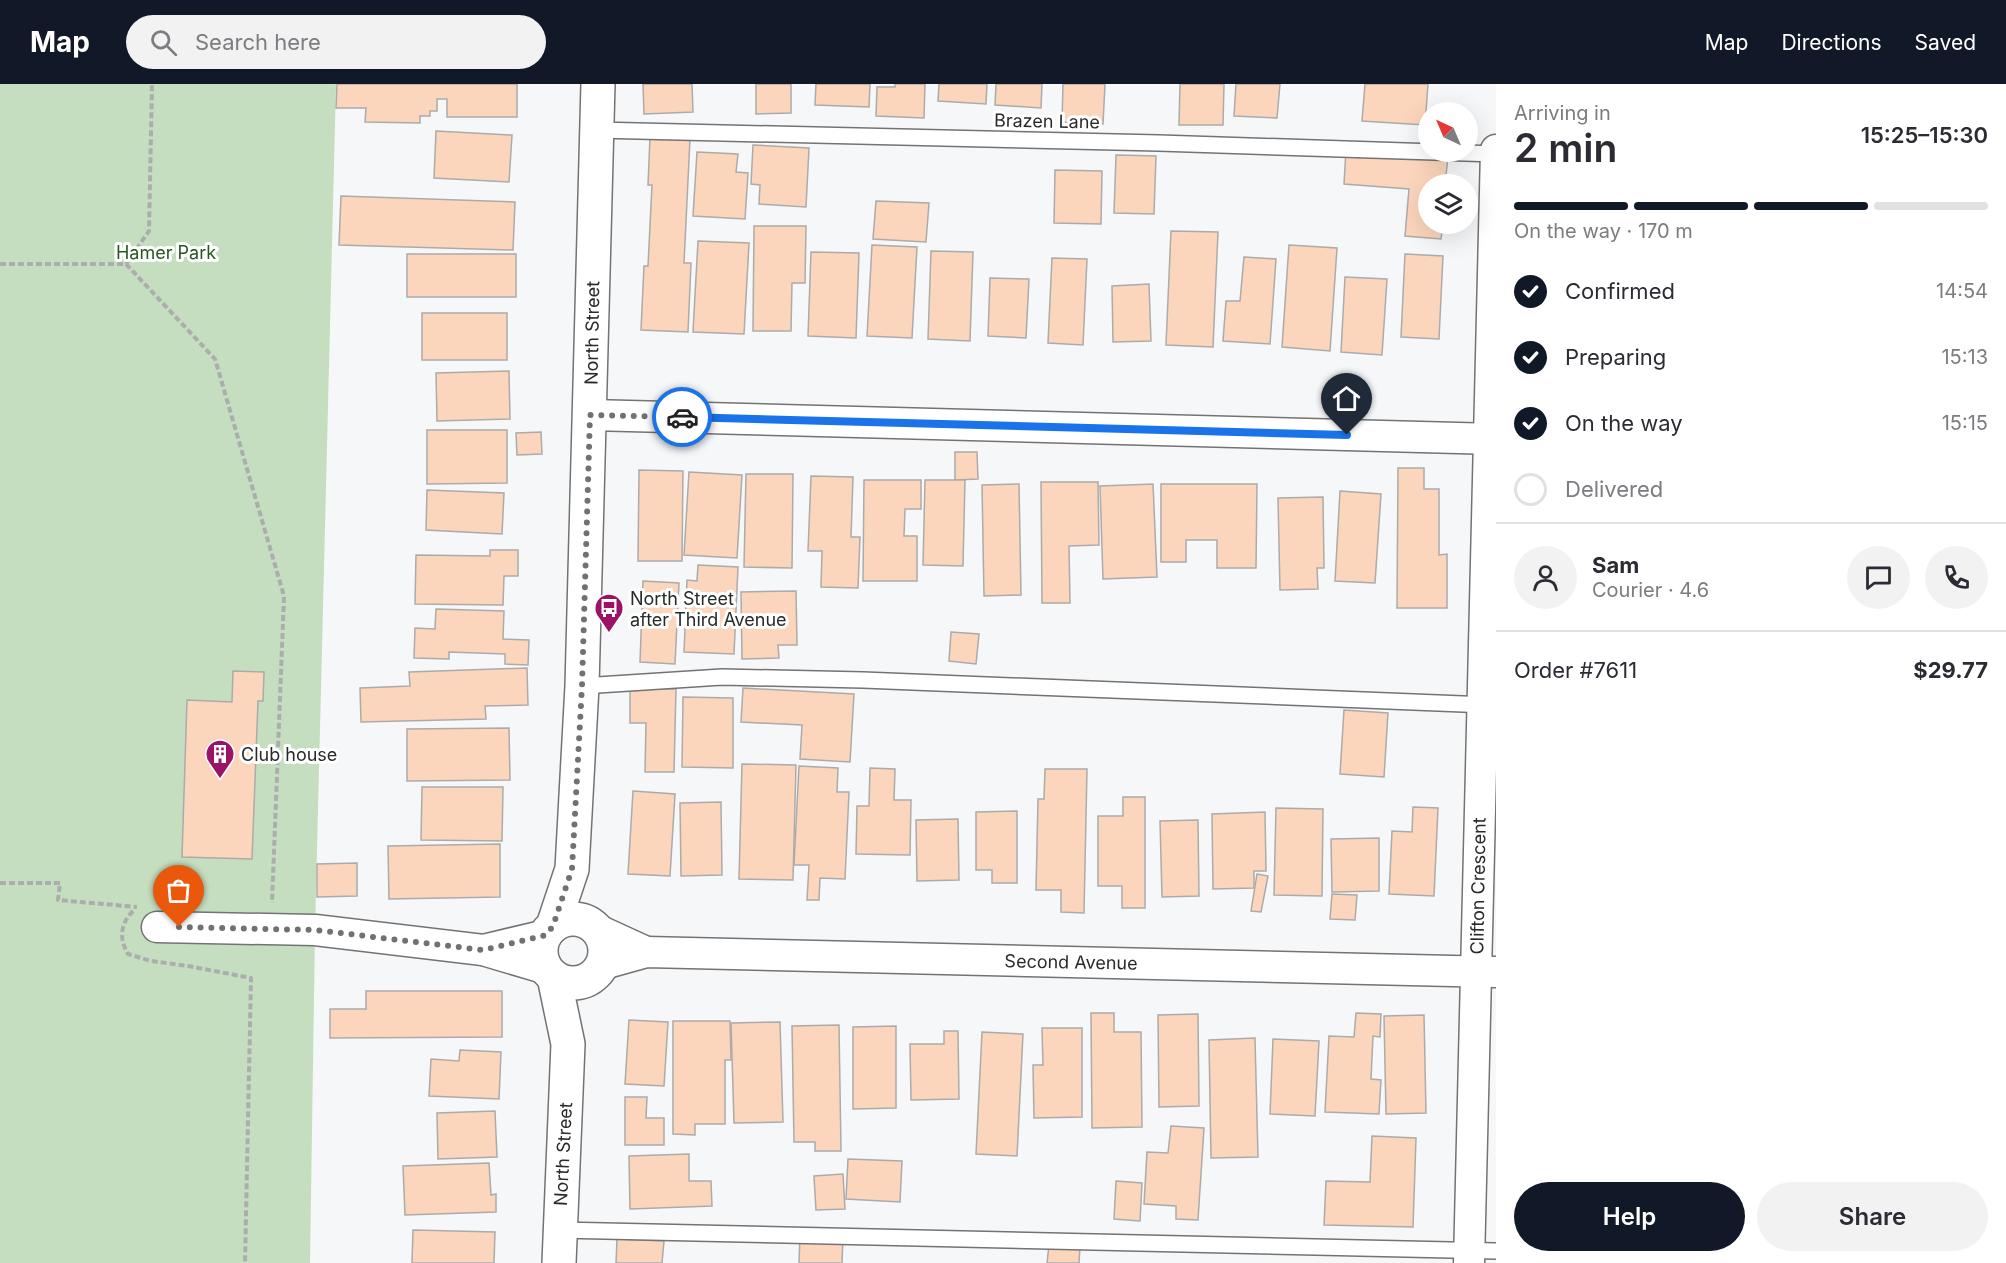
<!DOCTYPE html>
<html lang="en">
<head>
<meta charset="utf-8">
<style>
  body { margin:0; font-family:Inter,sans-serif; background:#f2f2f3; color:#2b2b33; height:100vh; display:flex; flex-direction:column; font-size:22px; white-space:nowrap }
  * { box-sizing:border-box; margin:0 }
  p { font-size:20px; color:#7c7c81 }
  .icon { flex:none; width:33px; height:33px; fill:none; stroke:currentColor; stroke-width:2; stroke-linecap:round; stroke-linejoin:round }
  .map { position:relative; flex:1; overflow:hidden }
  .drawer { display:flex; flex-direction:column; background:#fff; width:510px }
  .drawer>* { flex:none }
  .needle { width:39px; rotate:316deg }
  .tools { position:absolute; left:1418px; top:18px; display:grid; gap:12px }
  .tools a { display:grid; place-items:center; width:60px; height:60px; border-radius:50%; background:#fff; box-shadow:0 6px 24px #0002; font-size:30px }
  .pin { position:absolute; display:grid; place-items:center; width:51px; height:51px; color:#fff; margin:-62px -26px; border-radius:50% 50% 50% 0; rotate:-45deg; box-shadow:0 0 6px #0007 }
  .pin .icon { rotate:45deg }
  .courier { position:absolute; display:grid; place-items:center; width:60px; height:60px; margin:-30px; border:4px solid #1a73e8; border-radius:50%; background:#fff; color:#222; box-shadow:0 2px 8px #0007 }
  .headline em { font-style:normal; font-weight:600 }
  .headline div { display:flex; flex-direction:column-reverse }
  .headline { display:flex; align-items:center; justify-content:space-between; height:102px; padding:0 18px }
  h1 { font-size:39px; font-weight:600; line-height:45px }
  .bar { display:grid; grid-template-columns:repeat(4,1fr); gap:9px 6px; align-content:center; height:72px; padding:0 18px }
  .bar i { height:8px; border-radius:4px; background:#e1e1e2 }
  .bar .on { background:#111827 }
  .bar p { grid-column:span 4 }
  .line { display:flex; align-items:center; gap:15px; padding:0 18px; border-top:2px solid #e1e1e2 }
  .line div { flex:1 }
  .round { display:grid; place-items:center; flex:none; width:63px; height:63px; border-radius:32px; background:#f2f2f3 }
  ol { padding:0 18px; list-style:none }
  li { display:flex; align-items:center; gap:18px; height:66px }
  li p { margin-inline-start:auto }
  li .icon { padding:6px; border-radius:50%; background:#111827; color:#fff; stroke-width:4 }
  li:last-child { color:#7c7c81 }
  li i { width:33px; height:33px; border:3px solid #e1e1e2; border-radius:50% }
  .primary-button { display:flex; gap:12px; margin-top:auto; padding:12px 18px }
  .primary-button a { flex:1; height:69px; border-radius:36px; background:#111827; color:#fff; font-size:24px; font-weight:600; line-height:69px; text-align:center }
  .primary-button a+a { background:#f2f2f3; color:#2b2b33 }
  header { display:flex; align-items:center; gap:36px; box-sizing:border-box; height:84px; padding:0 30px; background:#111827; color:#fff }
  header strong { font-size:28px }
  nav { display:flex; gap:33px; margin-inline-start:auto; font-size:21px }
  .search { width:420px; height:54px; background:#f2f2f3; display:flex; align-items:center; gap:15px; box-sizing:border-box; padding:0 21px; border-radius:33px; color:#7c7c81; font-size:22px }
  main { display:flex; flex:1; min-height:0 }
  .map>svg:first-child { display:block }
  .green { fill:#c4debf }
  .building { fill:#fcd6bc; stroke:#acabaa; stroke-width:1.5 }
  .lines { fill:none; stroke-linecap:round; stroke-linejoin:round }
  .lane-casing { stroke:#737374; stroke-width:18 }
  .street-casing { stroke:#737374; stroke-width:33 }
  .secondary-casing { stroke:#737374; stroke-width:36 }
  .path { stroke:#acadad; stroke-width:4; stroke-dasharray:6 3; stroke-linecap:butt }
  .lane { stroke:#fff; stroke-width:15 }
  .street { stroke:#fff; stroke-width:30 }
  .secondary { stroke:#fff; stroke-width:33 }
  .done { stroke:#707171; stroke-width:6; stroke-dasharray:0 10.8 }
  .route { stroke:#1a73e8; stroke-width:8 }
  .labels { text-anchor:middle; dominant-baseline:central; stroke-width:6; stroke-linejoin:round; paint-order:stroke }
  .street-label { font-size:18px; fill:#282929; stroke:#fff }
  .park-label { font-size:18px; fill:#275620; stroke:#fff }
  .poi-label { font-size:18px; fill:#282929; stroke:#fff; text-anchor:start }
</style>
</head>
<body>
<header>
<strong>Map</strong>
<div class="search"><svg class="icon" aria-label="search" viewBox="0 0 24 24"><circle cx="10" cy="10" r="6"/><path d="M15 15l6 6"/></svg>Search here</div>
<nav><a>Map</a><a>Directions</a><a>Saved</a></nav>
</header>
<main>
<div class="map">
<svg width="1496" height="1179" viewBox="0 0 1496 1179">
  <rect width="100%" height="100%" fill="#f6f7f8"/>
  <!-- green -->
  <path class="green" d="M0,0H336L315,846L310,1179H0Z"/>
  <!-- building -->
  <g class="building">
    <path d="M337,0H517V33H447V15H437V27H430V32H420V39L365,38L366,24H336Z"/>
    <path d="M643,0H692L693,28L644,30Z"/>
    <path d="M756,0H791V29L756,30Z"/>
    <path d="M816,0H870L869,23L815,21Z"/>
    <path d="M895,0H925L924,34L876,32L877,3H895Z"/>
    <path d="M939,0H987L986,20L938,17Z"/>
    <path d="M996,0H1042L1041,24L995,21Z"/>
    <path d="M1063,0H1105L1103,40L1062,38Z"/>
    <path d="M1180,0H1224L1223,41H1179Z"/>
    <path d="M1236,0H1280L1277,34L1234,32Z"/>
    <path d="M1365,0H1428L1425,41L1362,37Z"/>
    <path d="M436,47L512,51L509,98L434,94Z"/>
    <path d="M650,53L690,55L684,179H691L688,248L641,246L644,182H648L652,101H648Z"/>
    <path d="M753,61L809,64L806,123L759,120L760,101L751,100Z"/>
    <path d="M1346,66L1448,73L1445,100H1428V140H1443L1441,155L1405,152L1409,105L1344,100Z"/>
    <path d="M697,68L738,70L736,88L748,89L745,135L693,132Z"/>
    <path d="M1116,71L1156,72L1154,130L1114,129Z"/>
    <path d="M1055,86L1102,87L1101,140L1054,139Z"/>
    <path d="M341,112L515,118L513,166L339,161Z"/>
    <path d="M876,117L929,119L926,158L873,155Z"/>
    <path d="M754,142H806L805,199H792L791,247H753Z"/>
    <path d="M1171,147L1218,148L1213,263L1166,261Z"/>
    <path d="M698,157L749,159L744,250L693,248Z"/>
    <path d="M872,161L917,163L912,254L867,252Z"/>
    <path d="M1289,161L1337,164L1330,267L1282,263Z"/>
    <path d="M931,167L973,168L970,257L928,255Z"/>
    <path d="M811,168L859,169L856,254L808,252Z"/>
    <rect x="407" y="170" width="109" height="43"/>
    <path d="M1405,170L1443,172L1439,255L1401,253Z"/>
    <path d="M1244,173L1276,175L1270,260L1223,257L1226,217H1240Z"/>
    <path d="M1052,174L1087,175L1083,261L1048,259Z"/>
    <path d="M1345,193L1387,195L1382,271L1341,268Z"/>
    <path d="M990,194L1029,195L1026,254L988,252Z"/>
    <path d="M1149,200L1151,257L1113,258L1112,202Z"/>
    <rect x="422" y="229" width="85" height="47"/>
    <path d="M509,287L510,335L437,337L436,289Z"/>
    <path d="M427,346H507V399L427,400Z"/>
    <path d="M541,348L542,370L517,371L516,349Z"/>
    <path d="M955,368H977L978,395L955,396Z"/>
    <path d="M1398,384H1424V405H1439V471L1447,470V524H1397Z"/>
    <path d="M639,386L683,387L682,477H638Z"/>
    <path d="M689,388L742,391L737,474L684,471Z"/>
    <path d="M746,390H793L792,484L744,483Z"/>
    <path d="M811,392L853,393L851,453H860L858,504L821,503L822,467H808Z"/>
    <path d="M864,396H921V425H905L904,452H917V497H863Z"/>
    <path d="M925,396H965L963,482L923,481Z"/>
    <path d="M1041,398H1098L1099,461L1069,462L1070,519H1042Z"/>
    <path d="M1019,400L1021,511L984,512L982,401Z"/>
    <path d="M1153,400L1157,493L1103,495L1100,402Z"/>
    <path d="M1161,400H1257L1256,484H1217V456H1186V478H1161Z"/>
    <path d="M427,406L504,409L502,450L426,446Z"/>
    <path d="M1340,407L1381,410L1375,499L1335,497Z"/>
    <path d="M1323,413L1324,484H1317L1318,505L1280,506L1278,414Z"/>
    <path d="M490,466H518V492H504L503,521L415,520L416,471L490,472Z"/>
    <path d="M698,481L738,483L734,570L684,568L687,496L697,497Z"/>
    <path d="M643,497L679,499L675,580L640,578Z"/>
    <path d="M796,507L797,561H778L779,574L742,575L741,508Z"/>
    <path d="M436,525L504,527L503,555L529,556L528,581L505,580V570L449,568V575L414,574L415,544L435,545Z"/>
    <path d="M951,548L979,550L976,580L949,577Z"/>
    <path d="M527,584L528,621L485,622L486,635L361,638L360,604L410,602L409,588Z"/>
    <path d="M233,587L264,588L263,617H258L252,775L182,773L187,616L232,618Z"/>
    <path d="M630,604L676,605L674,688H645L646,639H630Z"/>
    <path d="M743,604L854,610L850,678L800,675L802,641L741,638Z"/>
    <path d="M683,613L733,614V684L682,683Z"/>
    <path d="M1344,626L1388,629L1384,693L1340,690Z"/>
    <path d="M509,644L510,696L407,697V645Z"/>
    <path d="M742,680L796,681L793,796L739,795Z"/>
    <path d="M799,682L838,684L837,708H849L845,795L820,794L819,816H807L809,781H794Z"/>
    <path d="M870,684L895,685L894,716H911L910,771L856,770L857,722H869Z"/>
    <path d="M1045,685H1087L1084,829L1061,828V806H1036L1038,715H1044Z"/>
    <path d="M422,703H503L502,757L421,756Z"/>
    <path d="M633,707L675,710L670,792L628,790Z"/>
    <path d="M1123,713H1145V824H1122V802H1098V732H1123Z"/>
    <path d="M721,718L722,791L681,792L680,719Z"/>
    <path d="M1413,723L1438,724L1434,812L1389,810L1392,747L1412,748Z"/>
    <path d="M1276,724L1323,725L1322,812L1274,811Z"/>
    <path d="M1017,727V799H992V786H976V728Z"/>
    <path d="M1265,728L1266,787H1254V804L1213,805L1212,730Z"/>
    <path d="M958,735L959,796L917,797L916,736Z"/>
    <path d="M1198,736L1199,812L1162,813L1160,737Z"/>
    <path d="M1379,754V807L1332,808L1331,755Z"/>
    <path d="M500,760V813L389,815L388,762Z"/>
    <path d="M357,779V812L317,813V780Z"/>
    <path d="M1257,790L1268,792L1261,828L1251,827Z"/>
    <path d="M1332,810L1357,811L1355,836L1330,835Z"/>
    <path d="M366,907H502V953L330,954V925H366Z"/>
    <path d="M1091,929H1114V948H1141L1142,1043L1092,1044Z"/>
    <path d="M1356,929L1381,930L1380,953L1373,952L1371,995L1381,996L1379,1030L1325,1028L1329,952L1354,953Z"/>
    <path d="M1198,930L1199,1022L1159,1023L1158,931Z"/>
    <path d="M1424,931L1426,1029L1386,1030L1384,932Z"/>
    <path d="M629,936L668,938L664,1002L625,1000Z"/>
    <path d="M673,937H730L731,976H725V1040H695V1051L673,1050Z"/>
    <path d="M780,938L783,1038L734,1039L731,939Z"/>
    <path d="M839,941L841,1067H815V1058H794L792,942Z"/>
    <path d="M896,942V1024L853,1025V943Z"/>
    <path d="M1042,944H1082V1033L1034,1034L1033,981H1043Z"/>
    <path d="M944,947H958L959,1015L911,1016L910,960H944Z"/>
    <path d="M982,948L1023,950L1017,1072L976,1070Z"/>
    <path d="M1255,954L1258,1073L1211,1074L1209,956Z"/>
    <path d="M1273,955L1319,957L1315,1032L1270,1030Z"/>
    <path d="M460,966L501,968L499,1015L429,1012L431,975L459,977Z"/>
    <path d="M625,1013H647L646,1034H664V1061H625Z"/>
    <path d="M495,1027L497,1073L438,1075L437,1029Z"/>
    <path d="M1171,1042L1204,1044L1198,1136L1176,1135V1122L1144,1120L1147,1068L1168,1069Z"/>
    <path d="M1372,1052L1416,1054L1413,1143L1324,1141L1326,1097L1370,1098Z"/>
    <path d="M689,1070V1097H711L712,1122L630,1125L629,1072Z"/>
    <path d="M848,1075L902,1077L900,1118L846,1115Z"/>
    <path d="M489,1079L491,1111L496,1110V1128L405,1131L403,1082Z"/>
    <path d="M843,1090L845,1125L816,1126L814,1092Z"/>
    <path d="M1116,1097L1142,1099L1140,1137L1114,1135Z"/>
    <path d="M413,1146L495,1148L494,1179H412Z"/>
    <path d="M800,1152L843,1153L842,1179H799Z"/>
    <path d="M617,1155L664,1157L662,1179H616Z"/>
    <path d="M1049,1161L1080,1163L1079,1179H1047Z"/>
  </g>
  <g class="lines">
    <!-- lane casing -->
    <g class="lane-casing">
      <g id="lane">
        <path d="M596,46L1159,59L1496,70"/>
        <path d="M582,602L722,593L863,596L1488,621"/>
        <path d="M559,1146L1496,1167"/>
      </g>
    </g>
    <!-- street casing -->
    <g class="street-casing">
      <g id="street">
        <path d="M590,331L1496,355"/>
        <path d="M157,843L315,846L483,866L547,885"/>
        <path d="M598,846L646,868"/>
        <path d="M483,866L546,851"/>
        <path d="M603,880L646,868L1496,888"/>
        <path d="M1469,1179L1496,66"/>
      </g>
    </g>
    <!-- secondary casing -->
    <g class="secondary-casing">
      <g id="secondary">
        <circle cx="573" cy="867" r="32"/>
        <path d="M553,842L572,785L582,602L598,0"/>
        <path d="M554,893L568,960L559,1179"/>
      </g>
    </g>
    <!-- path -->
    <g class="path">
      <path d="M0,180H126L149,147L152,0"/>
      <path d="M126,180L215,275L284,512L272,819"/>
      <path d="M0,799H60L58,816L137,823"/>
      <path d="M133,827C120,840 119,855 128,870L151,877L188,882L251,894L245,1179"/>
    </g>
    <!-- lane -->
    <use href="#lane" class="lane"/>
    <!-- street -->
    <use href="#street" class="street"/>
    <!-- secondary -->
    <use href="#secondary" class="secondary"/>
  </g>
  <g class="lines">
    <!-- done -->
    <path class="done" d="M179,843L315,846L483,866L546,851L553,842L572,785L582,602L590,331L682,333"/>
    <!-- route -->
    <path class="route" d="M682,333L1347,351"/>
  </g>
  <!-- icons -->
  <defs>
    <g id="bus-pin" transform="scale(1.5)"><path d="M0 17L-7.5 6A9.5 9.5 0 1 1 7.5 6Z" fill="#9a1366" stroke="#fff"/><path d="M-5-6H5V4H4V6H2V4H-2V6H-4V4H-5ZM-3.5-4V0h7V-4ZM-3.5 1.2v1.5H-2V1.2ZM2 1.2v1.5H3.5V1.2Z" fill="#fff"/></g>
    <g id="building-pin" transform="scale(1.5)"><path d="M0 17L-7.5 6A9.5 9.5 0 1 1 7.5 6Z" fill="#9a1366" stroke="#fff"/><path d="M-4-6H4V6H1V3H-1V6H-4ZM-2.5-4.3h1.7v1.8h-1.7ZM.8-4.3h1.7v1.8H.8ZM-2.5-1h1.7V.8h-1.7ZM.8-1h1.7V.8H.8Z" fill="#fff"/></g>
  </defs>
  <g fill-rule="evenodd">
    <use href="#bus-pin" x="609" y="524"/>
    <use href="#building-pin" x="220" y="670"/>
  </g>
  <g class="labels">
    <!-- street labels -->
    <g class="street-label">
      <text transform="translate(1047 37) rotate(1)">Brazen Lane</text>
      <text transform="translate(592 249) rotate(-89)">North Street</text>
      <text transform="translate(1478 802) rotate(-89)">Clifton Crescent</text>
      <text transform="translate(1071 878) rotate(1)">Second Avenue</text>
      <text transform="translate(563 1070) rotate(-87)">North Street</text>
    </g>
    <!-- park labels -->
    <g class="park-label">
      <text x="166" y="168">Hamer Park</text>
    </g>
    <!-- poi labels -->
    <g class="poi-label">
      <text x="630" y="514">North Street<tspan x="630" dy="21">after Third Avenue</tspan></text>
      <text x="241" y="670">Club house</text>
    </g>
  </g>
</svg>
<div class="tools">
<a><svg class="needle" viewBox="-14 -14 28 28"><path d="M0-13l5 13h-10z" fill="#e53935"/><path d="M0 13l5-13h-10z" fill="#7c7c81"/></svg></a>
<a><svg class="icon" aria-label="layers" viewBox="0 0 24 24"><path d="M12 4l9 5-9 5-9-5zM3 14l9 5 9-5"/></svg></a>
</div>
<div class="pin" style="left:179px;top:843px;background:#ea580c"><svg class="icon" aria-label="bag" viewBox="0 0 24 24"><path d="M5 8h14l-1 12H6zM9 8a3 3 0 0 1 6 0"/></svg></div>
<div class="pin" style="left:1347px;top:351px;background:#1f2937"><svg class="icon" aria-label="home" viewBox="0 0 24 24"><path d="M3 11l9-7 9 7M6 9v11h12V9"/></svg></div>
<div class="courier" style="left:682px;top:333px"><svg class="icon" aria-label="car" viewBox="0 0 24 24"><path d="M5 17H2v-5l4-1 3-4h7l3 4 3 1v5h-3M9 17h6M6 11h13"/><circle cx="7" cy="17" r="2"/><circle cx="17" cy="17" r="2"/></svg></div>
</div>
<section class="drawer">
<div class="headline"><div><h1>2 min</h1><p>Arriving in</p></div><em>15:25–15:30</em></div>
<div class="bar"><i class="on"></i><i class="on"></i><i class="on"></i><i></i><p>On the way · 170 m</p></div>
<ol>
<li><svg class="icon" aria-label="check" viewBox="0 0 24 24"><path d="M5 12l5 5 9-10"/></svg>Confirmed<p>14:54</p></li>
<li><svg class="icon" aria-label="check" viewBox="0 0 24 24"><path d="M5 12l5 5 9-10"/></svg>Preparing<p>15:13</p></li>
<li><svg class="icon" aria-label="check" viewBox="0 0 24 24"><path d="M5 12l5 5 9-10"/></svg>On the way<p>15:15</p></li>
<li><i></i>Delivered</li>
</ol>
<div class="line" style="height:108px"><a class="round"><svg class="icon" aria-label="person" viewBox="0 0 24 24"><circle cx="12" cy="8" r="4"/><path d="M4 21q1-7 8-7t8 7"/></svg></a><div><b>Sam</b><p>Courier · 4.6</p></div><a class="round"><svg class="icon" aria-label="chat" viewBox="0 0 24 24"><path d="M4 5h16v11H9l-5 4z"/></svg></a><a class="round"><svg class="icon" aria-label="phone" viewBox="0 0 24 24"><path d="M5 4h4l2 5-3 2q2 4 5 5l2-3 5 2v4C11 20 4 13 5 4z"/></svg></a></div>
<div class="line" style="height:78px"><div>Order #7611</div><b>$29.77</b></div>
<div class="primary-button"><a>Help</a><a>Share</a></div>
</section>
</main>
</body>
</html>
